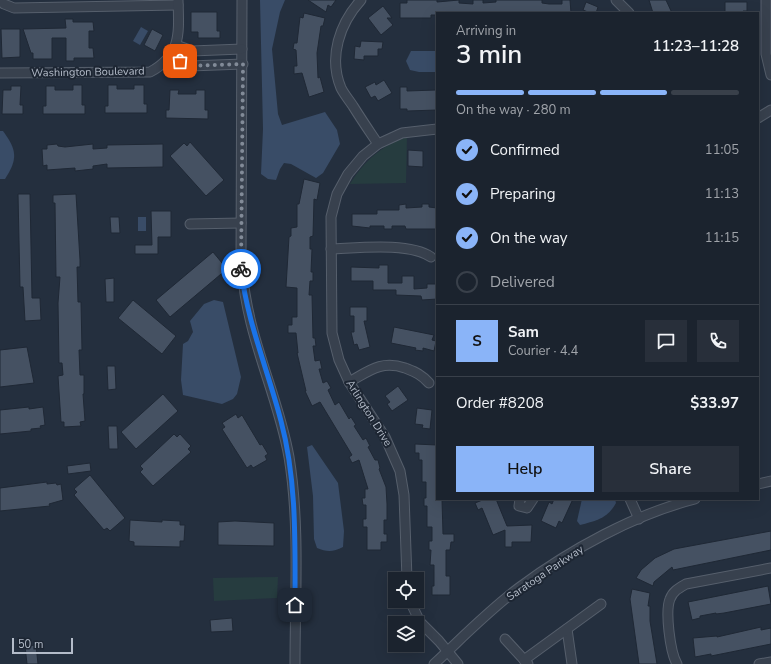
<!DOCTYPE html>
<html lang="en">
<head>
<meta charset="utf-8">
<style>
  body { margin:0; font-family:"Nunito Sans",sans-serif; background:#282f3a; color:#f1f3f6; height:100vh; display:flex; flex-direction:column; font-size:15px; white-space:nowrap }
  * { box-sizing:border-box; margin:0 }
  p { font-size:13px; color:#a0a4aa }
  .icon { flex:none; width:22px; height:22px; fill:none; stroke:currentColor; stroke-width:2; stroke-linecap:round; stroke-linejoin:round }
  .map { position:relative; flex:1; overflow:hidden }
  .panel { position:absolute; left:436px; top:12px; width:323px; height:488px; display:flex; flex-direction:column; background:#1b232e; border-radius:0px; box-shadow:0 4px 16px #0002,0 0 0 1px #39404a }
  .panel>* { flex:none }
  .controls { position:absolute; left:388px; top:572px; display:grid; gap:8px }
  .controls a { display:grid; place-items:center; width:36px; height:36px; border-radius:0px; background:#1b232e; box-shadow:0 4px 16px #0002,0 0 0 1px #39404a; font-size:20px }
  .scale { position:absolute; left:12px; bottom:10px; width:61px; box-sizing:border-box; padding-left:4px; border:2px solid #b4bcc9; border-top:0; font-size:11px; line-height:14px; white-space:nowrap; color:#b4bcc9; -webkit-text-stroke:3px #1d2633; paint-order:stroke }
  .pin { position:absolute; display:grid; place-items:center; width:34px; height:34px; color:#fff; margin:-17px; border-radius:8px; box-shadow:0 2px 6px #0006 }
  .courier { position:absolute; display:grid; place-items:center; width:40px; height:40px; margin:-20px; border:3px solid #1a73e8; border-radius:50%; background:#fff; color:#222; box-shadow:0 1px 5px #0007 }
  .overview em { font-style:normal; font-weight:600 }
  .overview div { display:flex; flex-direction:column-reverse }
  .overview { display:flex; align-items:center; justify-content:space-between; height:68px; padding:0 20px }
  h1 { font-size:26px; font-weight:600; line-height:30px }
  .bar { display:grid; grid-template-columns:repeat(4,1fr); gap:6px 4px; align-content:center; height:48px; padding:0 20px }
  .bar i { height:5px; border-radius:3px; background:#39404a }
  .bar .current { background:#8ab4f8 }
  .bar p { grid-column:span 4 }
  .line { display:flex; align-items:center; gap:10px; padding:0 20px; border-top:1px solid #39404a }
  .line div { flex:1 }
  .round { display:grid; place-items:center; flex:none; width:42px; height:42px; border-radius:0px; background:#282f3a }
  ol { padding:0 20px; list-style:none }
  li { display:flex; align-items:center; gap:12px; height:44px }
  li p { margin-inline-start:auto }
  li .icon { padding:4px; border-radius:50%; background:#8ab4f8; color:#111; stroke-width:4 }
  li:last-child { color:#a0a4aa }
  li i { width:22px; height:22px; border:2px solid #39404a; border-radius:50% }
  .primary-button { display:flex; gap:8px; margin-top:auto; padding:8px 20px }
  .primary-button a { flex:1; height:46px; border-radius:0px; background:#8ab4f8; color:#111; font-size:16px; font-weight:600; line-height:46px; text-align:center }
  .primary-button a+a { background:#282f3a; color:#f1f3f6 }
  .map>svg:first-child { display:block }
  .green { fill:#263c3f }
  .water { fill:#394c67 }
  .building { fill:#455162; stroke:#1f2835 }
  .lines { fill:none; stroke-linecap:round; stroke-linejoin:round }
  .minor-casing { stroke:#565f6c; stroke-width:11 }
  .minor { stroke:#38414e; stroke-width:9 }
  .done { stroke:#828b98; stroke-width:4; stroke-dasharray:0 7.2 }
  .route { stroke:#1a73e8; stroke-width:5 }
  .labels { text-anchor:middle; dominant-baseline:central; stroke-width:4; stroke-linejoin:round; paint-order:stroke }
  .street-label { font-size:11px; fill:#b4bcc9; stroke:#1d2633 }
</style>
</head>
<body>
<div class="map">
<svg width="771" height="664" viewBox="0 0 771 664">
  <rect width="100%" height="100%" fill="#242f3e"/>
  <!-- green -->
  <g class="green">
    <path d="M407,137L406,183L350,184C364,161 381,146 407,137Z"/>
    <path d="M278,577L277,598L214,601L213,578Z"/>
  </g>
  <!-- water -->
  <g class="water">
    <path d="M260,0H285L280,12L272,49L278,114L282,125L325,112L337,130L340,144L323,173L316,178L291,164L284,163L280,169L276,180L268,179L261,174L263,129Z"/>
    <path d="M141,27L148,31L140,45L133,41Z"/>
    <path d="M411,51H437V72H419L410,70L406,61Z"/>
    <path d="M0,131H3C17,150 18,159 5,179H0Z"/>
    <rect x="138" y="217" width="8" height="14"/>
    <path d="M214,300L223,302L241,377L237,394L233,399L222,404L183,395L181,380L183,344L188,341L193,332L190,321L204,304Z"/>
    <path d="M312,445L338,483L344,531L343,547C333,552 327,552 317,548L314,539L313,496L307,447Z"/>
    <path d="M582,499H615L616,503C608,518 596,521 580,525L577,521Z"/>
  </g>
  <!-- building -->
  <g class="building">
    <path d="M308,0H336L331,7L328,5L326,12Z"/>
    <path d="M407,0H437V2L459,0V3L473,4V0H483V3L496,2V0H542V3L549,4H562V0H570L571,13H437V15H431V18H400V3H407Z"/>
    <path d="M649,0H666L672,13H653Z"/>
    <path d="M586,2L598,7L596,13H587L588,12L583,10Z"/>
    <path d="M725,2H747V11H743V13H725Z"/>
    <path d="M383,6L392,18H387L393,25L381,35L368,18Z"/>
    <path d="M191,12H217V31H220V38H198V32H191Z"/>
    <path d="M304,13L325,18L323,26H321L317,53L318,78L320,77L324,92L309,97L302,73L294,74V66H297L296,50L293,49L294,43H297L300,17L303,18Z"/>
    <path d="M65,19H73V22H93L94,31H89V48H93L94,58H74V61H66V38H52V59H33V53H31L23,29L66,28Z"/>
    <path d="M1,29H20V57L2,58Z"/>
    <path d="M152,29L163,35L155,51L144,45Z"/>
    <path d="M361,41L383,42L382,49H378V56H364V60L354,59L355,46L360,47Z"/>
    <path d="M384,80L392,93L378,101L375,96L371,98L365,87L375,82L376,85Z"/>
    <path d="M73,85H82V105H85V114H43V106H46V86H55V90H73Z"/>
    <path d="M108,85H117V89H134V85H144V104H147V113H105V106H108Z"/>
    <path d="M11,86H21L20,105H23V114H2L3,90H11Z"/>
    <path d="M400,87H407V91L436,90L437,110L407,111V109H400Z"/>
    <path d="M170,90H179L178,94H196V90H205V110H208V119L166,118V110H169Z"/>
    <path d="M190,142L224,180L206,196L170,156L184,143L187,146Z"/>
    <path d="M57,144L58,146L65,147L93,144V149L107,148V145L163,144V167L107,168V164L93,166V169L75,171V168L47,170V165L43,166L42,149H47V145Z"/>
    <path d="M408,150L423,151V167L408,166Z"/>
    <path d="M304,179L320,183L317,200L314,199L313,236L310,237V249H312L311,272H313V281H310L309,295H312L313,338H315L316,346H313L315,361L320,360L322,369H319L323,383L327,381L331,388L328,390L335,405L339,402L349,419L351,417L356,425L354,426L363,440L366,438L370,446L368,447L375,460H378L380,468L379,469L386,487L387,504V520H384V534H387V542H381V550H367V527H363V519H366V505H363L362,498H365V489H368L359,460L352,463L349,457L352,455L320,402L312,406L305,391H306L297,353H298L296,333H288V325H292V317H297V288L286,287L289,237L291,236V228L297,227V204H299Z"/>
    <path d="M18,194H30L32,298H40L41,320L25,321L23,287H20Z"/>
    <path d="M76,194L80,260V267H77L78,302H81L82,350H79L80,375H84V394H83L85,421L80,422L81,426L64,427V422H61L58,376L63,375L62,363H59L58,303L60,277H56L55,203H53V195Z"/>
    <path d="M406,204V208L422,207V204H429V207L437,208V229H406L405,226H392V229H384V226H370V228L352,226V214H377V210H399V205Z"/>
    <path d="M151,211H171V237H158V254H135V245H152Z"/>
    <path d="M110,217H119L120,233H111Z"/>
    <path d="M213,252L227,269L170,317L156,300Z"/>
    <path d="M379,265H388V283H402V276H414V289L427,288V284H436L437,299L422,300L421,296L396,295V290H373V281H351V267L379,268Z"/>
    <path d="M114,278V302H106L105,279Z"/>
    <path d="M133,300L176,336L162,354L118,318Z"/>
    <path d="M350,307H367V321H364L370,347L359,350L357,344L354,345L351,332H354V316H350Z"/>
    <path d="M394,327L434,335L432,340L436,341L434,351L423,348V351L415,350L416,348L391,343Z"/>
    <path d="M27,347L34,383L0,387V350Z"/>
    <path d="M107,366H115L116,389L108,390Z"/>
    <path d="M398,386L408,400L392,411L387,404L390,402L385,396Z"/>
    <path d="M163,394L178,411L136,449L121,432Z"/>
    <path d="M29,407V409L43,407L45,425L40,426L41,428L31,429V431L0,434V410Z"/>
    <path d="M417,408L432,410L430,429L422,428L423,425L415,424Z"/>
    <path d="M236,414L238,418L242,415L260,445L262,444L268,454L265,456L267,460L253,468L251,465L247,468L222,429L225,427L222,423Z"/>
    <path d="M108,426H117L118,449H109Z"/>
    <path d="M174,434L177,437L180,434L191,446L188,449L191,452L153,486L140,472L143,469L140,466Z"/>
    <path d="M415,444L437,445V499H442L443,534H454V542H451L450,550H446V576H450V595H432V586H434V565H430L431,550H429V541H432V527H427V506H424V498H426V482H422V460H419V453H415Z"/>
    <path d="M90,463L91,471L68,474L67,466Z"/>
    <path d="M90,475L125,518L110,531L107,528L104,530L74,495L77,492L74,489Z"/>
    <path d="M47,482V484L56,483L57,485L61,484L63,500L49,504L50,506L0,511V488Z"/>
    <path d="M485,499H496L507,526L532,525L531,542H512V547H505V530L493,535L482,508L478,510L475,503Z"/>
    <path d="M554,499H573L562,523L559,521L556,528L541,521L549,502L552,504Z"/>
    <path d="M130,520L162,522V520L180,521V525H185L184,541H180V547L134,546V542L129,541Z"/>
    <path d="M235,521L274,523V546L218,545V522Z"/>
    <path d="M771,531V550L673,570L672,567L654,582L653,586L636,578L641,570L655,558L674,549Z"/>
    <path d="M768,586L771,604L724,613L716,614V613L700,616V618L692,620L688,602Z"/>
    <path d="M632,589L650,593L648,606H650V621L657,664H639L630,599Z"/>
    <path d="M232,618L233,631L211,632L210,620Z"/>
    <path d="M761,627V630L771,628V644L711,656V654L695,657L693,638L717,636V637Z"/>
    <path d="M36,645L38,664H27L25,646Z"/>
  </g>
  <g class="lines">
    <!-- minor casing -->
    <g class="minor-casing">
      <g id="minor">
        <path d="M0,0L4,4L14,8L178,5"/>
        <path d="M242,0L241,263C243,283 246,303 251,323C262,368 281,411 289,457C300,524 295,596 295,664"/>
        <path d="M361,0C340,23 328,57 341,88C344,94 349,100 353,106C361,119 370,132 378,144"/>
        <path d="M616,0L629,13"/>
        <path d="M766,0V54L771,75"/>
        <path d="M176,45L192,51L242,49"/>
        <path d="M171,56L190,66L243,64"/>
        <path d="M0,73L150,72C182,55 179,32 178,0"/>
        <path d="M758,118L771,110"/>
        <path d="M190,224L241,223"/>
        <path d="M331,249C358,248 409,242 431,257"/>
        <path d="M349,382C369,371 381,360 405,368C415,372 421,374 429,383"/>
        <path d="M758,484L771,481"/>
        <path d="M520,499L519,506L527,508L533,499"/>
        <path d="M630,499L639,519"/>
        <path d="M407,579L404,495L400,471L385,437L349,382L339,360L332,333L331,217L337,194L348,174L363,156L378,144L402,133L437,129"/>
        <path d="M410,601L420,622L439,641L458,664"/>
        <path d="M567,629L572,664"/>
        <path d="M505,639L528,664"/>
        <path d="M524,660L601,604"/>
        <path d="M434,664C462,638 489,610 520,587C570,550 635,514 695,499"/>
        <path d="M677,664C670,652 665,611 670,599C673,591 679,588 686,584L771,568"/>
        <path d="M759,664L771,662"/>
      </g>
    </g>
    <!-- minor -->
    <use href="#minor" class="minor"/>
  </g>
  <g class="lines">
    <!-- done -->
    <path class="done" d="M180,61L190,66L243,64L241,269"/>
    <!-- route -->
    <path class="route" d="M241,269C247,322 268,370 281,421C297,481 295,544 295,605"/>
  </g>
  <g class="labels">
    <!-- street labels -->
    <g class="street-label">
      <text transform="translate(88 72) rotate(-1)">Washington Boulevard</text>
      <text transform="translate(369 413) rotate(58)">Arlington Drive</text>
      <text transform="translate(545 573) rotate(-34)">Saratoga Parkway</text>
    </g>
  </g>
</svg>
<div class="controls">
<a><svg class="icon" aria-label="locate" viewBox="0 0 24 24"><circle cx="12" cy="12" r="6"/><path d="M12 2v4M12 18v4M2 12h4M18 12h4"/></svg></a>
<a><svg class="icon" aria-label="layers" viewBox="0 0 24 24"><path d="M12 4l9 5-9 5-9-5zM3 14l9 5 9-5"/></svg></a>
</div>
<div class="scale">50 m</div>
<div class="pin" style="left:180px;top:61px;background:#ea580c"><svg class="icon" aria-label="bag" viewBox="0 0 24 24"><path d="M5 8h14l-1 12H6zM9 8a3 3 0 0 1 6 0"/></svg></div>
<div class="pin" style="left:295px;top:605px;background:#1f2937"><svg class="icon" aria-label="home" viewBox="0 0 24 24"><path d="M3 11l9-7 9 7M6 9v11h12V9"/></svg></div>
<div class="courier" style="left:241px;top:269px"><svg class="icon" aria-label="bike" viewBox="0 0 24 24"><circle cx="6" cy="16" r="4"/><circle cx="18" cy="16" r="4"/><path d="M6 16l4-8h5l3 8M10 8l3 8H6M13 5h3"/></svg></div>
<section class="panel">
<div class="overview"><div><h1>3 min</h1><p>Arriving in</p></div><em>11:23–11:28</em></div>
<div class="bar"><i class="current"></i><i class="current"></i><i class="current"></i><i></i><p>On the way · 280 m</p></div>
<ol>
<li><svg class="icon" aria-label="check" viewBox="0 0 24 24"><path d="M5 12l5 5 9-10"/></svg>Confirmed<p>11:05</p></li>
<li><svg class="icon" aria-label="check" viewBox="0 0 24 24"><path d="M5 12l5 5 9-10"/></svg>Preparing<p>11:13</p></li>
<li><svg class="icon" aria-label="check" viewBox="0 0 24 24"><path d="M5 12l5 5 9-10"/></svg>On the way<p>11:15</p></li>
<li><i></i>Delivered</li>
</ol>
<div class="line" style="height:72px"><b class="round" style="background:#8ab4f8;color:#111">S</b><div><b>Sam</b><p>Courier · 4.4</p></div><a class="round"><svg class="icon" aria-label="chat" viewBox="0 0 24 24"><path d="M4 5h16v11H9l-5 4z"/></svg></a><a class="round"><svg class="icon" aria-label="phone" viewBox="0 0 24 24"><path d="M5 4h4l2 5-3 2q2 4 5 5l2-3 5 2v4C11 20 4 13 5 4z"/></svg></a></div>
<div class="line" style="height:52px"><div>Order #8208</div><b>$33.97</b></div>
<div class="primary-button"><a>Help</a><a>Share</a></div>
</section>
</div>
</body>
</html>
